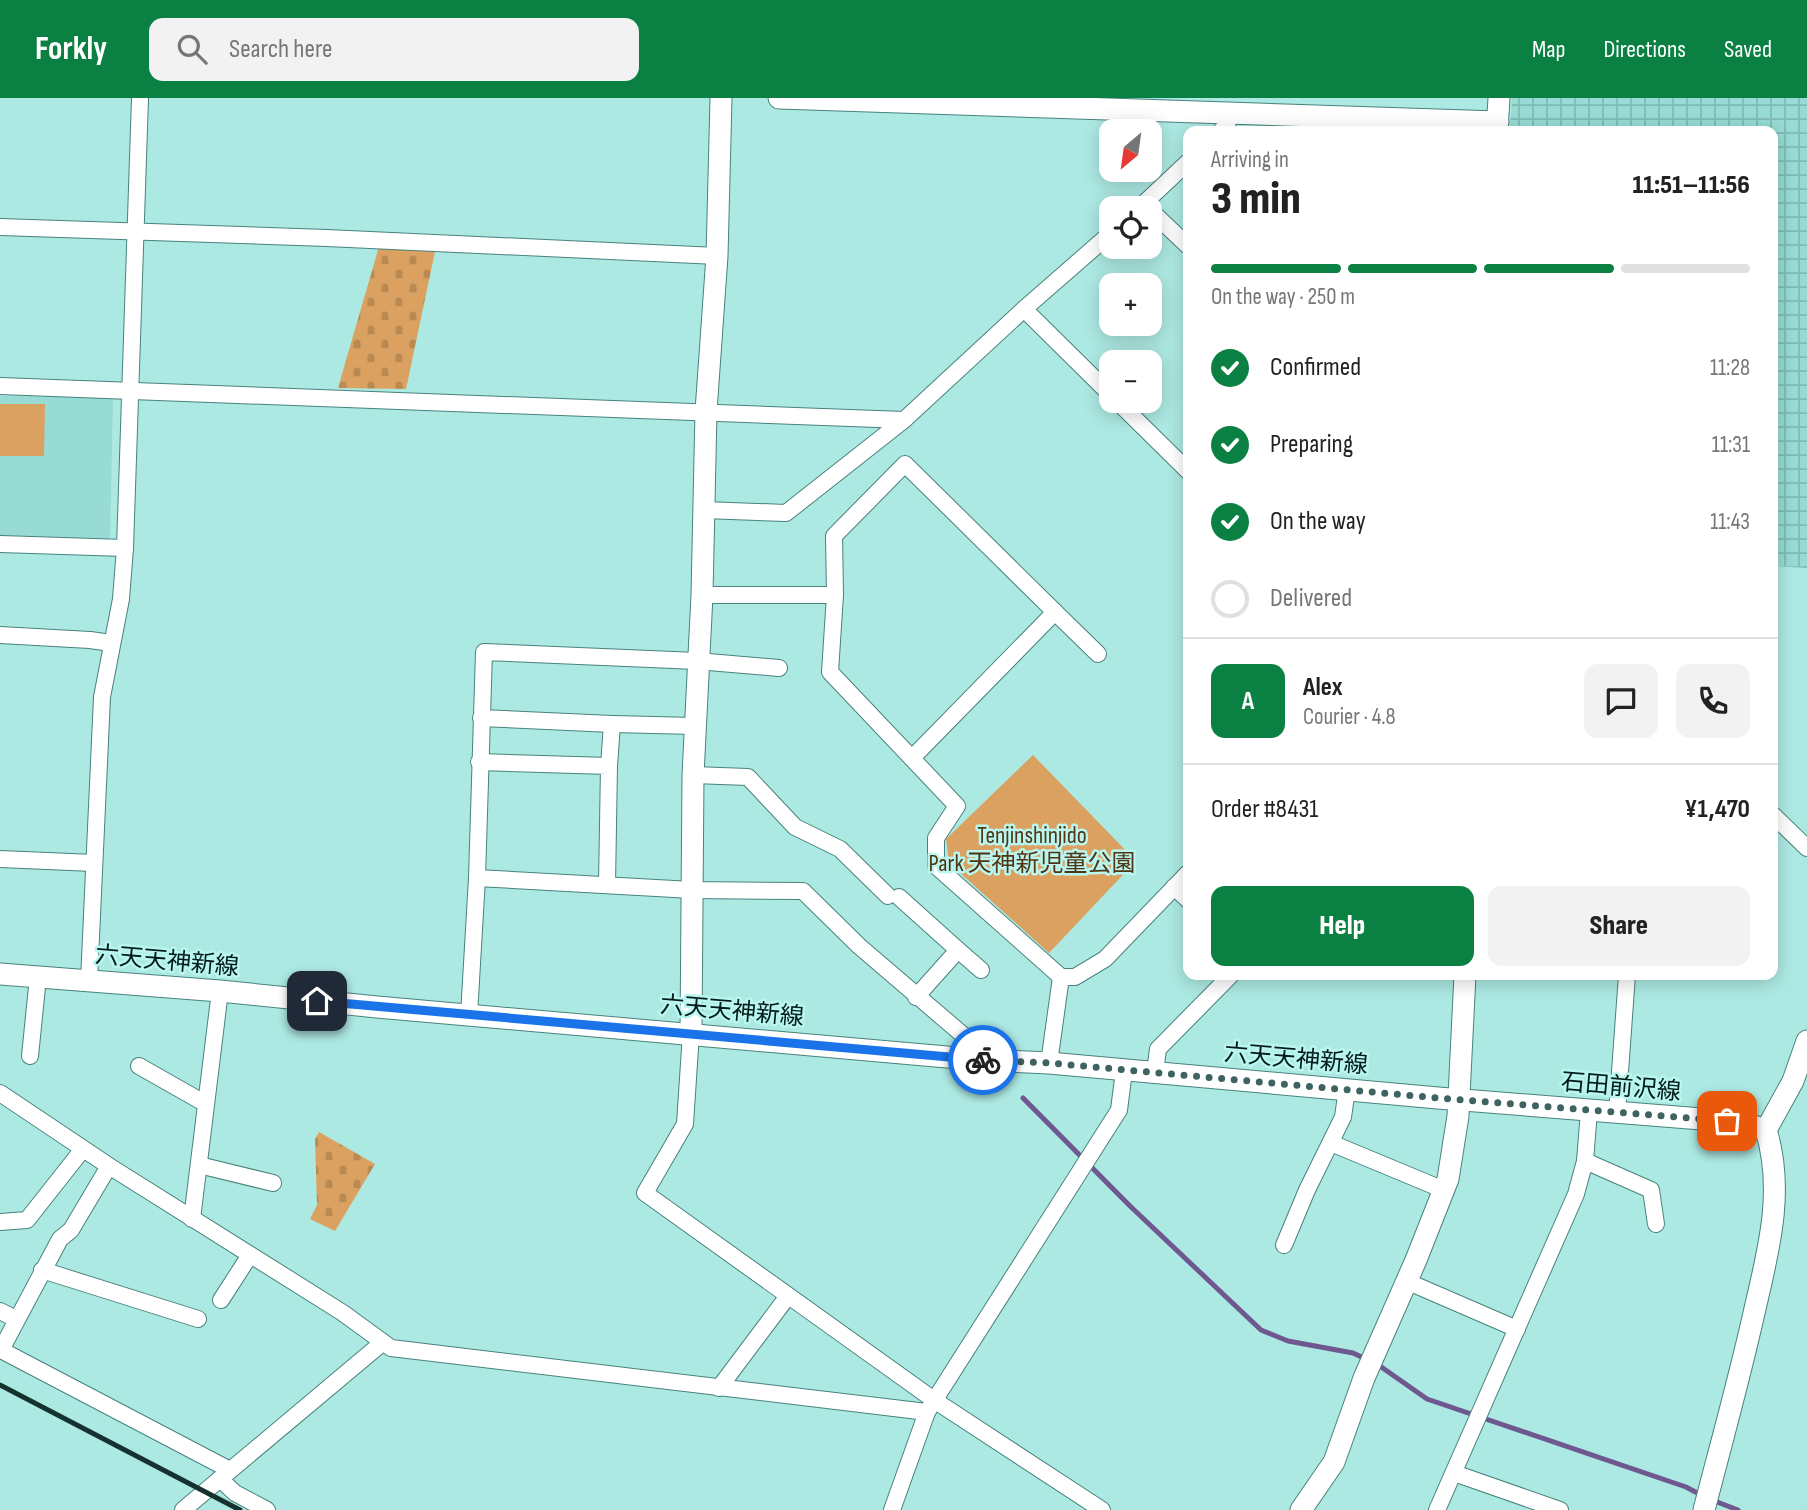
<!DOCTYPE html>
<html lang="en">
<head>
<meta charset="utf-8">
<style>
  body { margin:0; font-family:"Sofia Sans Condensed","Noto Sans JP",sans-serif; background:#f2f2f2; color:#222; height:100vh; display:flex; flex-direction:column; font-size:26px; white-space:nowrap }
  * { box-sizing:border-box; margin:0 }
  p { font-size:23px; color:#767676 }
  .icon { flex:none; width:38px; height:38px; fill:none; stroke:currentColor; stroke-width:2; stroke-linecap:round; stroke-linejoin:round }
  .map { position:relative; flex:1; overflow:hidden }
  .details { position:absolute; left:1183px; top:28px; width:595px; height:854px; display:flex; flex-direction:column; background:#fff; border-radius:14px; box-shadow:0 4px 18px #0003 }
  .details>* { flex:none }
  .needle { width:46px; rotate:209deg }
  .buttons { position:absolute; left:1099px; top:21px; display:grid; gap:14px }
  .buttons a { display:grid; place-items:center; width:63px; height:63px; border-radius:14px; background:#fff; box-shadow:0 4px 18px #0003; font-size:35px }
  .pin { position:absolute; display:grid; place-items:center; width:60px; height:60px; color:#fff; margin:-30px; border-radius:14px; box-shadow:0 4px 10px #0006 }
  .courier { position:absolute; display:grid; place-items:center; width:70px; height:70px; margin:-35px; border:5px solid #1a73e8; border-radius:50%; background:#fff; color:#222; box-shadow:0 2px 9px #0007 }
  .headline em { font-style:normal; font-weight:800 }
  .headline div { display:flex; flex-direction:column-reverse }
  .headline { display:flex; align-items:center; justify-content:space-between; height:119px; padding:0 28px }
  h1 { font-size:46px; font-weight:800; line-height:52px }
  .bar { display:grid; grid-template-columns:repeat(4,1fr); gap:10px 7px; align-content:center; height:84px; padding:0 28px }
  .bar i { height:9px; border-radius:5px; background:#e0e0e0 }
  .bar .active { background:#0b8043 }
  .bar p { grid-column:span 4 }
  .line { display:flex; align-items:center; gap:18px; padding:0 28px; border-top:2px solid #e0e0e0 }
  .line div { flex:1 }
  .round { display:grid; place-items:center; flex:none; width:74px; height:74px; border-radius:14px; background:#f2f2f2 }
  ol { padding:0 28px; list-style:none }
  li { display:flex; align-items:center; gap:21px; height:77px }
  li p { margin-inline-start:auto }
  li .icon { padding:7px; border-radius:50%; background:#0b8043; color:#fff; stroke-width:4 }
  li:last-child { color:#767676 }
  li i { width:38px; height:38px; border:4px solid #e0e0e0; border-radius:50% }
  .primary-button { display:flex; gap:14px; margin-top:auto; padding:14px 28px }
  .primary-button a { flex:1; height:80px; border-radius:14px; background:#0b8043; color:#fff; font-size:28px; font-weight:800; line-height:80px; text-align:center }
  .primary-button a+a { background:#f2f2f2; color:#222 }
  header { display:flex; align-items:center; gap:42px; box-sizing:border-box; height:98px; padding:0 35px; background:#0b8043; color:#fff }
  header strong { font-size:33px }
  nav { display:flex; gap:38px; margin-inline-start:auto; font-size:24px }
  .search { width:490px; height:63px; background:#f2f2f2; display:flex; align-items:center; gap:18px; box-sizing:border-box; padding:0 24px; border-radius:14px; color:#767676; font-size:26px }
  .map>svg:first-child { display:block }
  .built { fill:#97dbd4 }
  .industrial { fill:url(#industrial-grid) }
  .cemetery { fill:url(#cemetery-stones) }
  .green { fill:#dba160 }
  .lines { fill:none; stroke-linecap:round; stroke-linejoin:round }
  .stream { stroke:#6f5790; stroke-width:5 }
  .street-casing { stroke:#48827d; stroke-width:18 }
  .secondary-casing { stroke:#48827d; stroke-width:23 }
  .street { stroke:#fff; stroke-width:16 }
  .secondary { stroke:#fff; stroke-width:21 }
  .rail { stroke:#16322f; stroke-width:5 }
  .done { stroke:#3e6360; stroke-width:7; stroke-dasharray:0 12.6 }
  .route { stroke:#1a73e8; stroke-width:9 }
  .labels { text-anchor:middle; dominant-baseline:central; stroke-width:5; stroke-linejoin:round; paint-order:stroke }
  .park-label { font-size:24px; fill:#513512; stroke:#baf6f0 }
  .street-label { font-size:24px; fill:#031b19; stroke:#baf6f0 }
</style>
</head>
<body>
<header>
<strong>Forkly</strong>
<div class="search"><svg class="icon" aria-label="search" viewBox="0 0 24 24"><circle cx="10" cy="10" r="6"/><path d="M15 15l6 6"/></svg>Search here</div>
<nav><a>Map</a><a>Directions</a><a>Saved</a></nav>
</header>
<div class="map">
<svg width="1807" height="1412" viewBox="0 0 1807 1412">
  <defs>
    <pattern id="industrial-grid" width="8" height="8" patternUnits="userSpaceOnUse" patternTransform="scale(1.75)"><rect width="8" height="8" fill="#97dbd4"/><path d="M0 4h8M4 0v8" fill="none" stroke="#80bbb5"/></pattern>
    <pattern id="cemetery-stones" width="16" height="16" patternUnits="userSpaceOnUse" patternTransform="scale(1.75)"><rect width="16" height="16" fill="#dba160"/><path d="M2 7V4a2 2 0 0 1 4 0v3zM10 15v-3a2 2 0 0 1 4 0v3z" fill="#ba8a53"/></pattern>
  </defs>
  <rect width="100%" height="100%" fill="#ade9e3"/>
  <!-- built -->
  <path class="built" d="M0,298L113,299L110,444L0,440Z"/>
  <!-- industrial -->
  <path class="industrial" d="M1512,0H1807V470L1773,468V33H1510Z"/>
  <!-- cemetery -->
  <g class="cemetery">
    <path d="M380,145L436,149L406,291L338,290Z"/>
    <path d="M319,1034L375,1066L335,1133L310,1121L317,1107L315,1041Z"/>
  </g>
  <!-- green -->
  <g class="green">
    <path d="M0,306H45L44,358H0Z"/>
    <path d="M1033,657L1136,763L1049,855L949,765L946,741Z"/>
  </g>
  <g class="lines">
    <!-- stream -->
    <g class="stream">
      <path d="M1023,1000L1130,1108L1261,1232L1288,1243L1353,1255L1368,1262"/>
      <path d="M1377,1266L1427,1301L1686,1389L1703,1398"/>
      <path d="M1712,1402L1738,1412"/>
    </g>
    <!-- street casing -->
    <g class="street-casing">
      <g id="street">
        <path d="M1221,33L1227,27L1230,16"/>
        <path d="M1139,110L1188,64"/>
        <path d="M1150,112L1188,148"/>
        <path d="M0,129L327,140L717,158"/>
        <path d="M1024,211L1111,297"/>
        <path d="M0,288L904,322L1024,211L1111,135"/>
        <path d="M1117,303L1188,373"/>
        <path d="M704,412L786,415L904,322"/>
        <path d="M0,446L125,450"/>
        <path d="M702,497H835L830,574L957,708L936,740V768L1061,879L1049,965"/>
        <path d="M835,497L834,438L905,366L1055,514L912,660"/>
        <path d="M1055,514L1098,556"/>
        <path d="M0,537L90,542L111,545"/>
        <path d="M481,620L612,626"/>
        <path d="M479,664L609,668L607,786"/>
        <path d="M609,668L612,626L695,628"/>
        <path d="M693,677L748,679L795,729L840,751L888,798"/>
        <path d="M1773,717L1807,750"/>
        <path d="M0,761L94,765"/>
        <path d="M477,780L692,792L803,793L859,848L977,949L981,962"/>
        <path d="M1174,789L1188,802"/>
        <path d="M899,799L958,852"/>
        <path d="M1061,879H1075L1105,861L1188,775"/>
        <path d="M89,883L102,599L121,501L125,450L140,0"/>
        <path d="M916,899L958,852L981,872"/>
        <path d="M469,917L477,780L484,554L697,563L779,570"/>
        <path d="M691,935L685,1026L645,1095L934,1302L1102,1412"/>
        <path d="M30,958L38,879"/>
        <path d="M139,968L206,1006"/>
        <path d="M1155,974L1158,951L1231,877"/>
        <path d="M0,995L109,1068L343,1215L391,1250L927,1314"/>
        <path d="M1617,1015L1627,877"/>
        <path d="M1331,1045L1444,1092"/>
        <path d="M1585,1063L1651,1092L1656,1126"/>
        <path d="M199,1067L273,1085"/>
        <path d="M109,1068L71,1132L60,1141L1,1252L230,1372"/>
        <path d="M192,1121L220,893"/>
        <path d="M0,1124L27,1122L83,1051"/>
        <path d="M1284,1147L1307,1092L1343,1019L1347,991"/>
        <path d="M42,1172L198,1221"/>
        <path d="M1406,1183L1517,1231"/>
        <path d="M221,1202L250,1157"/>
        <path d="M0,1213L16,1221"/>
        <path d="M719,1290L788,1198"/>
        <path d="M1454,1375L1560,1412"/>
        <path d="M220,1381L235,1395L267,1412"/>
        <path d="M183,1412L382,1245"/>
        <path d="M892,1412L927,1314L1119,1012L1124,973"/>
        <path d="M1437,1412L1576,1096L1585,1063L1589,1013"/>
      </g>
    </g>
    <!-- secondary casing -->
    <g class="secondary-casing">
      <g id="secondary">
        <path d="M779,0L1498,24"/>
        <path d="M1497,33L1499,0"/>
        <path d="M0,876L220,893L377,909L981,962L1049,965L1438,1000L1727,1023L1744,1025L1766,1032C1785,1094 1768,1154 1754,1215C1739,1282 1721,1346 1704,1412"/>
        <path d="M691,935L693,677L702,497L706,313L717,158L721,0"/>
        <path d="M1766,1032L1793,983L1807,943"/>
        <path d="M1301,1412L1334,1364L1364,1280L1416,1162L1448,1081L1458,1018L1465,877"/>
      </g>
    </g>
    <!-- street -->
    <use href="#street" class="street"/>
    <!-- secondary -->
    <use href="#secondary" class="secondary"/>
    <!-- rail -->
    <path class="rail" d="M0,1287L240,1412"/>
  </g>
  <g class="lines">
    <!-- done -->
    <path class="done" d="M983,962L1049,965L1438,1000L1727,1023"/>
    <!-- route -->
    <path class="route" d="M317,903L983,962"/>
  </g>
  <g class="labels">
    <!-- park labels -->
    <g class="park-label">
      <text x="1032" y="737">Tenjinshinjido<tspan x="1032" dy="28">Park 天神新児童公園</tspan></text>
    </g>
    <!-- street labels -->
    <g class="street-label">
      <text transform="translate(167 863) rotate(5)">六天天神新線</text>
      <text transform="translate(732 913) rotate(5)">六天天神新線</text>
      <text transform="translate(1296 961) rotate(5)">六天天神新線</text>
      <text transform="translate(1621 989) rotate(5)">石田前沢線</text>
    </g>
  </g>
</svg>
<div class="buttons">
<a><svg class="needle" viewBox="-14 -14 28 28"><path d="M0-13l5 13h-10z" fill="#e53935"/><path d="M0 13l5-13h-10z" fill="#767676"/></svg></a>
<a><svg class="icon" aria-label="locate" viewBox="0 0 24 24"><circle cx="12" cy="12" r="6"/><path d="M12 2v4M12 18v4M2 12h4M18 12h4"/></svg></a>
<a>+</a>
<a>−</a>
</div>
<div class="pin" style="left:1727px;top:1023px;background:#ea580c"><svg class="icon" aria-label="bag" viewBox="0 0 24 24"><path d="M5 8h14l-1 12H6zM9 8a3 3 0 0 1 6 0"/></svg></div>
<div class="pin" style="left:317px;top:903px;background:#1f2937"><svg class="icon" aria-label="home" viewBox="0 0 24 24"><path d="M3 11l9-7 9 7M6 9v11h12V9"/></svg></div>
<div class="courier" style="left:983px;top:962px"><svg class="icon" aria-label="bike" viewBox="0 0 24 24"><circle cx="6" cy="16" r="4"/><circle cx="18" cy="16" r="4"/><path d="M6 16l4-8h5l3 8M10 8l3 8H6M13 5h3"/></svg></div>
<section class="details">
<div class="headline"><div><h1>3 min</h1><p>Arriving in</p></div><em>11:51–11:56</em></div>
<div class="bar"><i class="active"></i><i class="active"></i><i class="active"></i><i></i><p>On the way · 250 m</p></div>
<ol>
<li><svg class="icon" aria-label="check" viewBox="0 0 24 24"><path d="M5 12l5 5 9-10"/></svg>Confirmed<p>11:28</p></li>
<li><svg class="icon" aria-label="check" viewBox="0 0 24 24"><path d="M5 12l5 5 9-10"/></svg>Preparing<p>11:31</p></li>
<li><svg class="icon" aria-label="check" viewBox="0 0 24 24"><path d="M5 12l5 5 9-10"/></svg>On the way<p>11:43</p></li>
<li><i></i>Delivered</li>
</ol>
<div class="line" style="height:126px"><b class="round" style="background:#0b8043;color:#fff">A</b><div><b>Alex</b><p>Courier · 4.8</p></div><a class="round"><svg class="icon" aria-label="chat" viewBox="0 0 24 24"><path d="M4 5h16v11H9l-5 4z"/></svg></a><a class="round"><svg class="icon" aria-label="phone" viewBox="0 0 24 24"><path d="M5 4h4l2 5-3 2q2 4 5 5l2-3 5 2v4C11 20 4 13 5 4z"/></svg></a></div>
<div class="line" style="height:91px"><div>Order #8431</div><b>¥1,470</b></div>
<div class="primary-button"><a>Help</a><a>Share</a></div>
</section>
</div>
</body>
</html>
